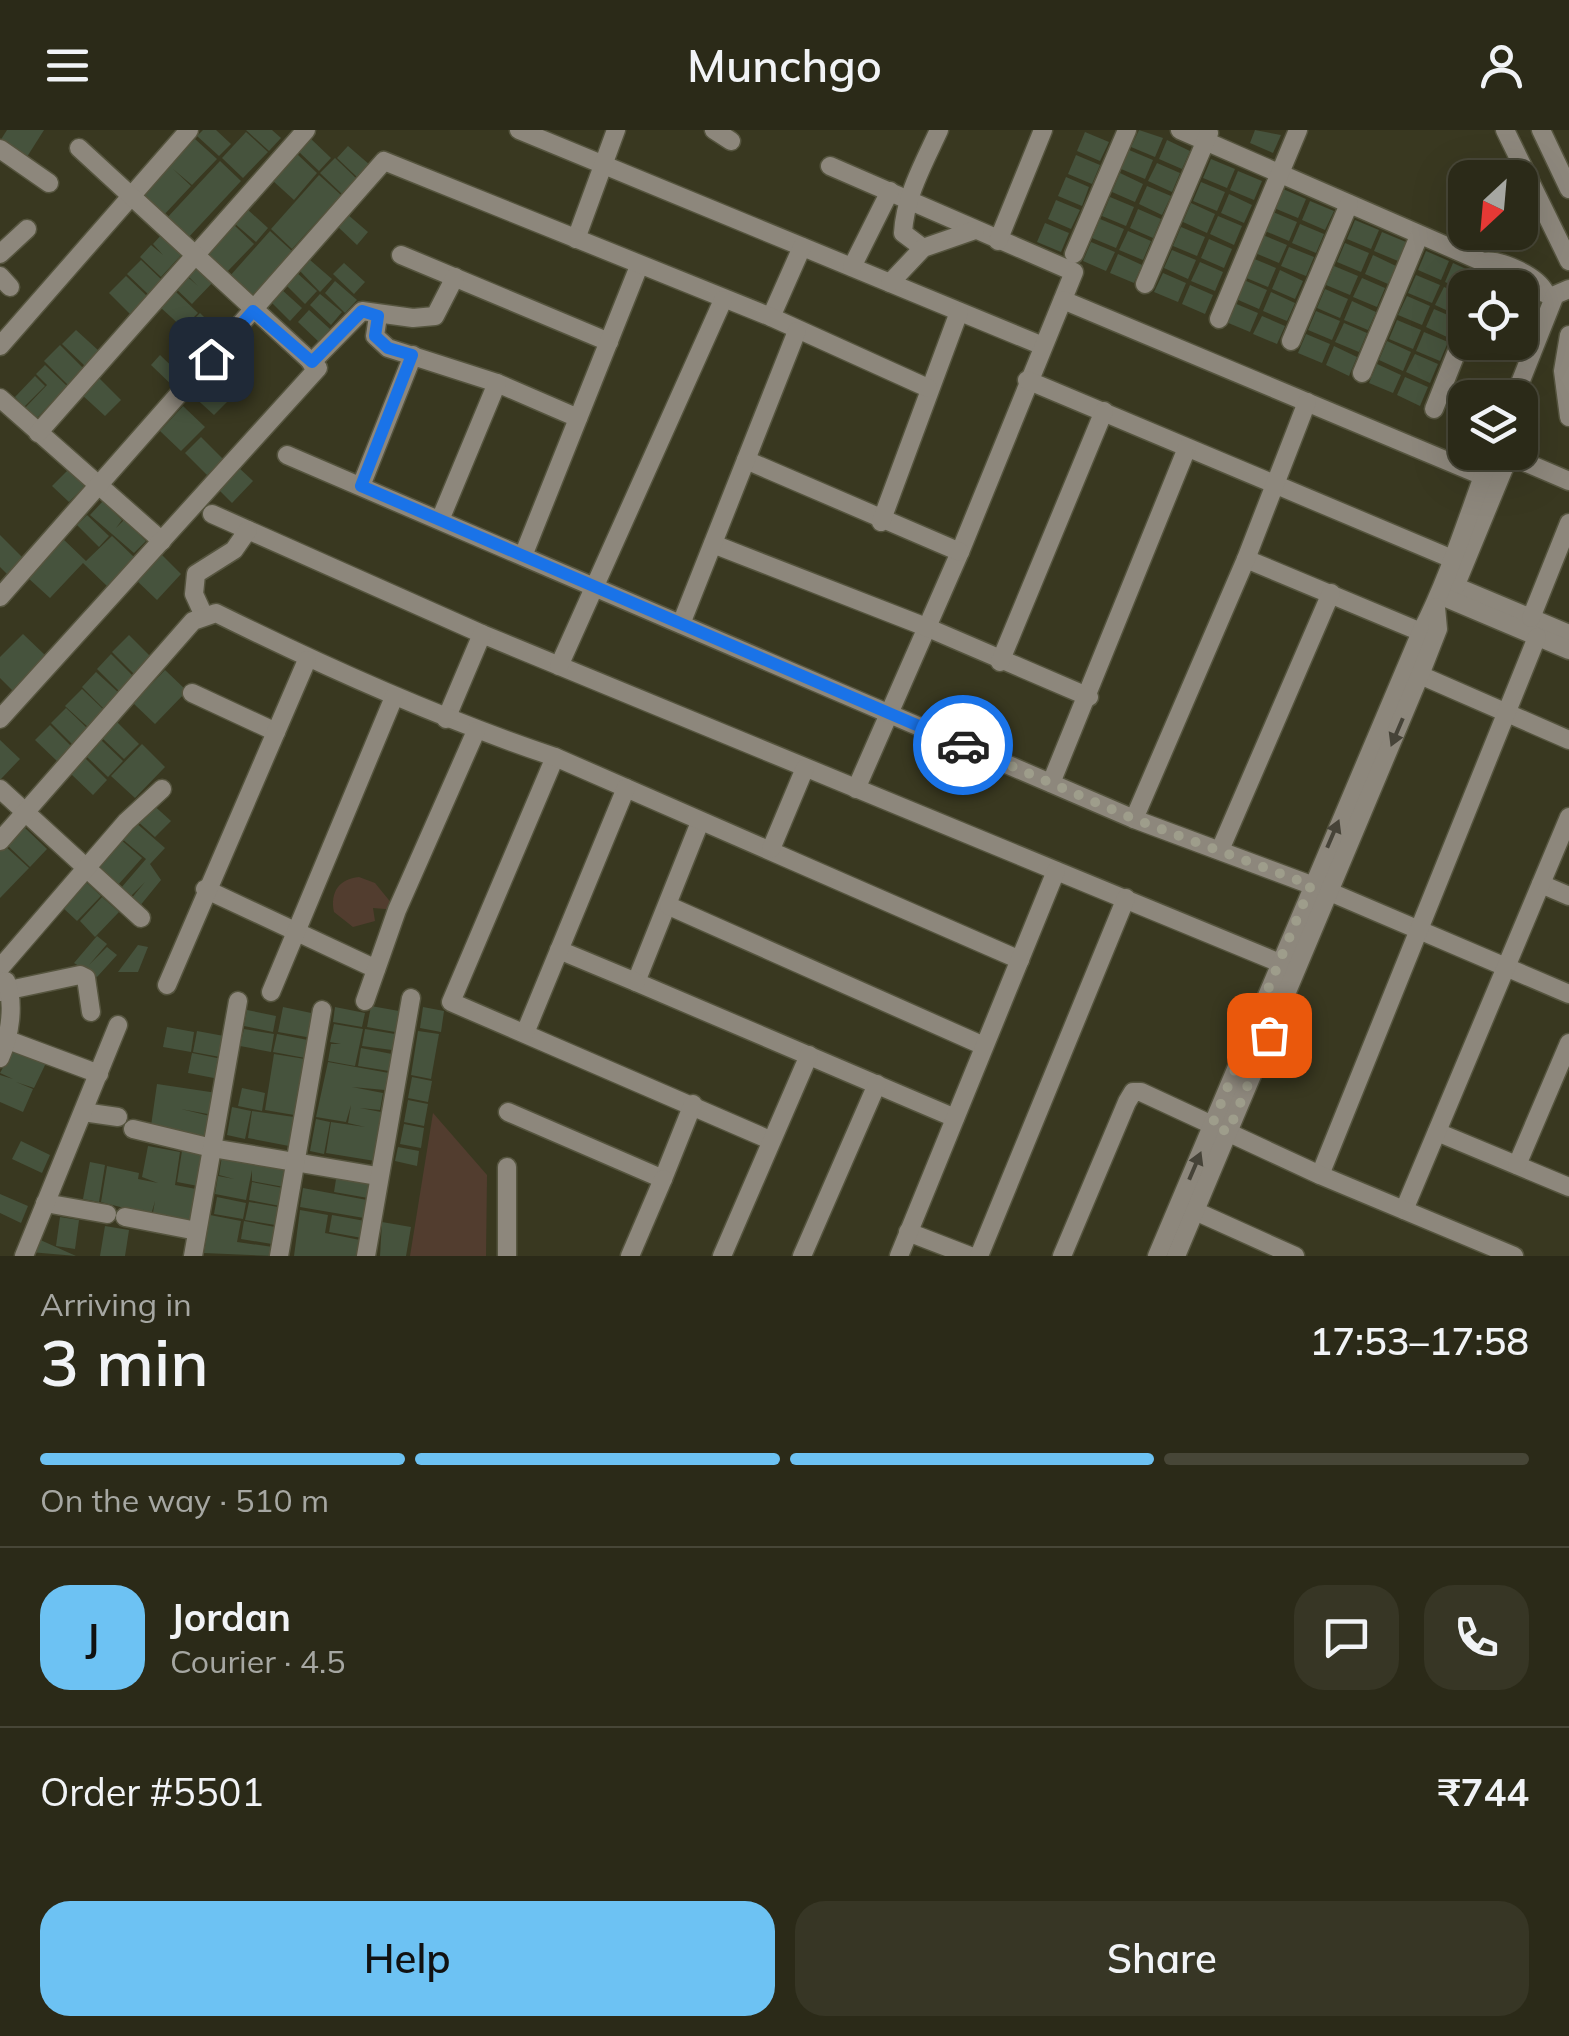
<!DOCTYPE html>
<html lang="en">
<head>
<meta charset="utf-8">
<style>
  body { margin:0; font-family:Mulish,sans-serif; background:#373625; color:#f1f3f6; height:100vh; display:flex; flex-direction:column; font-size:38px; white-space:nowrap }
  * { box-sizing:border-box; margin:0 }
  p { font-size:32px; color:#a6a7a2 }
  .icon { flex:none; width:55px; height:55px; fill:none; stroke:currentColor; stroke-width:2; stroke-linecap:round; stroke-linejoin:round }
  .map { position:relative; height:1126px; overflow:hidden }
  .drawer { display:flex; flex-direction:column; background:#2b2a18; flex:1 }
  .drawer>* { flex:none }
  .needle { width:65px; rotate:206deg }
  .tools { position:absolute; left:1448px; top:30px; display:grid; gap:20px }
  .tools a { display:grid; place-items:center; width:90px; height:90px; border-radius:20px; background:#2b2a18; box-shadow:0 10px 40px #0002,0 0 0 2px #474637; font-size:50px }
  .pin { position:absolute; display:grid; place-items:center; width:85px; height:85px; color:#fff; margin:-42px; border-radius:20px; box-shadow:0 5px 15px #0006 }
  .courier { position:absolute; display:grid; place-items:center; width:100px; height:100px; margin:-50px; border:8px solid #1a73e8; border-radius:50%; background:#fff; color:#222; box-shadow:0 2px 12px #0007 }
  .head em { font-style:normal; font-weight:600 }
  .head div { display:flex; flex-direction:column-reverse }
  .head { display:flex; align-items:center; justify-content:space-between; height:170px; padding:0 40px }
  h1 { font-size:65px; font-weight:600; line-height:75px }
  .bar { display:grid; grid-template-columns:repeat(4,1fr); gap:15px 10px; align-content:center; height:120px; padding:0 40px }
  .bar i { height:12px; border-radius:8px; background:#474637 }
  .bar .on { background:#6dc2f3 }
  .bar p { grid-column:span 4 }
  .line { display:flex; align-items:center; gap:25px; padding:0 40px; border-top:2px solid #474637 }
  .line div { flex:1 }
  .round { display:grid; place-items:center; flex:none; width:105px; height:105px; border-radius:30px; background:#373625 }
  .button { display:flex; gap:20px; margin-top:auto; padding:20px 40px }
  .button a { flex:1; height:115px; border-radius:30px; background:#6dc2f3; color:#111; font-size:40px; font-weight:600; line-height:115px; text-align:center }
  .button a+a { background:#373625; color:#f1f3f6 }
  header { display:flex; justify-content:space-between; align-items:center; height:130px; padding:0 40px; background:#2b2a18; font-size:45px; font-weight:600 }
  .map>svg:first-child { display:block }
  .green { fill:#523d2f }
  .building { fill:#46533d }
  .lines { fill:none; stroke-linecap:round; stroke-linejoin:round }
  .minor-casing { stroke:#55543e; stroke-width:21 }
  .minor { stroke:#8d877c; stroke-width:18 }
  .oneway { fill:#464338 }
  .done { stroke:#9e9d8b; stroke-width:10; stroke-dasharray:0 18 }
  .route { stroke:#1a73e8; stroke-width:12 }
</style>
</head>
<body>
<header><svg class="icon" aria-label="menu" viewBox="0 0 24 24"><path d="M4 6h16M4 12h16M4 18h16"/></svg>Munchgo<svg class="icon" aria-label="person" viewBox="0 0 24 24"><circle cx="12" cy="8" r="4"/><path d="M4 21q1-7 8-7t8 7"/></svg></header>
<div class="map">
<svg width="1569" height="1126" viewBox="0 0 1569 1126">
  <rect width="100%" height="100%" fill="#393820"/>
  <!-- green -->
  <g class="green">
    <path d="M359,747L375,753L397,780L373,778L375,791L353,797L334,782C330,762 339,749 359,747Z"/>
    <path d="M433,983L487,1045L486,1126H410Z"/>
  </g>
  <!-- building -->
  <g class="building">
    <path d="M7,0H44L25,30L0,11Z"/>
    <path d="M203,0H216L231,14L219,26L197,6Z"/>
    <path d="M246,0H272L281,8L269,21Z"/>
    <path d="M1139,0L1163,8L1155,27L1131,17Z"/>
    <path d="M1255,0L1281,5L1273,23L1250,13Z"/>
    <path d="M246,2L268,22L243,48L222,28Z"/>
    <path d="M1085,2L1109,12L1100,31L1077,21Z"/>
    <path d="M310,8L331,28L319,41L298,21Z"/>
    <path d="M195,9L217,29L192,55L173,39L191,56L162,87L141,67Z"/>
    <path d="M1167,10L1190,21L1182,39L1159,29Z"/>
    <path d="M348,16L370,35L358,48L337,28Z"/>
    <path d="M1129,20L1153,30L1145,49L1121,39Z"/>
    <path d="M296,23L317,43L294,70L272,50Z"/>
    <path d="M1076,25L1100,35L1092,54L1068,44Z"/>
    <path d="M335,28L357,49L342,64L320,43Z"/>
    <path d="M1211,29L1235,39L1227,58L1203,48Z"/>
    <path d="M220,31L241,51L187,109L166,89Z"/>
    <path d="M1157,33L1180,43L1172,62L1148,51Z"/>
    <path d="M1238,41L1262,51L1254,70L1230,60Z"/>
    <path d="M1120,43L1143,54L1135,72L1112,62Z"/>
    <path d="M319,45L341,65L292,119L271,99Z"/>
    <path d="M1066,47L1089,57L1082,76L1058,66Z"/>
    <path d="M1201,52L1225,62L1217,81L1193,71Z"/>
    <path d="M1147,56L1171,66L1162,85L1139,74Z"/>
    <path d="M1283,59L1306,69L1298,88L1274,78Z"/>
    <path d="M1229,64L1252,75L1244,93L1221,83Z"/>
    <path d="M1110,67L1134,77L1126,96L1102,86Z"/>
    <path d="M1056,70L1080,80L1071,99L1048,89Z"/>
    <path d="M1310,71L1334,81L1325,100L1302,90Z"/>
    <path d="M1191,73L1215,84L1207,103L1183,92Z"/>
    <path d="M247,79L268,98L256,112L234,93Z"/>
    <path d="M1138,79L1161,89L1153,108L1130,98Z"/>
    <path d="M1273,82L1297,92L1289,111L1265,101Z"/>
    <path d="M347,84L368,102L357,115L336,95Z"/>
    <path d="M1218,86L1242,96L1234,115L1210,104Z"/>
    <path d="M1100,89L1124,99L1116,118L1092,108Z"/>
    <path d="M1355,90L1379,100L1371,119L1347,109Z"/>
    <path d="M1045,93L1069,103L1061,122L1037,112Z"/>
    <path d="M233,94L254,114L225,144L204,124Z"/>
    <path d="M1300,94L1324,104L1316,123L1292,113Z"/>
    <path d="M1181,97L1205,107L1197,126L1173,116Z"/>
    <path d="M270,101L292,121L251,167L229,147Z"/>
    <path d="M1128,101L1151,111L1143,130L1119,120Z"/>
    <path d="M1382,102L1406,112L1398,131L1374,121Z"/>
    <path d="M163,103L185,121L161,147L140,127L151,115L163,125L153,114Z"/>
    <path d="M1263,105L1287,115L1279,133L1255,123Z"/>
    <path d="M1209,109L1232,119L1224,138L1201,128Z"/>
    <path d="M1091,112L1115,122L1106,141L1083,131Z"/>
    <path d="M1345,113L1369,123L1361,142L1337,132Z"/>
    <path d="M1289,117L1314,127L1306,146L1281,136Z"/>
    <path d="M1172,120L1196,130L1188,149L1164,138Z"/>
    <path d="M1426,121L1449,131L1441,150L1418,140Z"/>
    <path d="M1118,124L1142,135L1134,153L1110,143Z"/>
    <path d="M1373,125L1396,136L1388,154L1365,144Z"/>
    <path d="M1252,128L1276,138L1268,157L1244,147Z"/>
    <path d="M141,130L163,151L149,165L127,144Z"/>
    <path d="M195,130L216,149L192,174L171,154L182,142L198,156L184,142Z"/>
    <path d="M310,130L332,149L320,162L300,141Z"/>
    <path d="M1200,132L1223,142L1215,161L1191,151Z"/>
    <path d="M344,133L365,152L354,164L333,144Z"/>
    <path d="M1453,133L1477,144L1465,161L1445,152Z"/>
    <path d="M1334,136L1358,146L1350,165L1326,155Z"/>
    <path d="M1280,140L1303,151L1295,169L1272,159Z"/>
    <path d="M296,142L317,161L305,174L285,154Z"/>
    <path d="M1163,143L1186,153L1178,172L1154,162Z"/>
    <path d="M1416,145L1440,155L1432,173L1408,163Z"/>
    <path d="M126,146L148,167L131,185L109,163Z"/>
    <path d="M1362,148L1385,158L1377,177L1353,167Z"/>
    <path d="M1244,150L1267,160L1259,179L1236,169Z"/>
    <path d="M335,151L357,170L345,183L325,163Z"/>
    <path d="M1190,155L1213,165L1205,184L1182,174Z"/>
    <path d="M1444,157L1465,166L1459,186L1435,175Z"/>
    <path d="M281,159L302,178L290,191L270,171Z"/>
    <path d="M1325,159L1348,169L1340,188L1317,178Z"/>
    <path d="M175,161L198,183L183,198L160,177Z"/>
    <path d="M1271,162L1295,173L1287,191L1263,181Z"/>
    <path d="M320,164L342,182L331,195L310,175Z"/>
    <path d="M1407,166L1430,176L1422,195L1398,185Z"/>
    <path d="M1352,171L1376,182L1368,200L1344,190Z"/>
    <path d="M1234,173L1258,183L1250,202L1226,192Z"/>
    <path d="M1434,179L1457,189L1449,208L1426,197Z"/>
    <path d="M309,180L330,199L319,212L298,192Z"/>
    <path d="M1316,181L1340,191L1332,210L1308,200Z"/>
    <path d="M200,183L222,205L207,221L184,199Z"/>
    <path d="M1262,186L1285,196L1277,214L1253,204Z"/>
    <path d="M1397,190L1421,200L1413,219L1389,209Z"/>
    <path d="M1344,193L1367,203L1359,222L1335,212Z"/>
    <path d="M76,200L99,221L85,236L62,214Z"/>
    <path d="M1424,202L1448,212L1440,231L1416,221Z"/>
    <path d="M1306,204L1330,214L1322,233L1298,223Z"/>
    <path d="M1387,211L1411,222L1403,241L1379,230Z"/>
    <path d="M60,215L84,239L68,255L44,231Z"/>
    <path d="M1334,216L1357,227L1349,246L1326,235Z"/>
    <path d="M1415,224L1438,234L1430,253L1406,242Z"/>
    <path d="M160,225L184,248L175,258L151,235Z"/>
    <path d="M1377,234L1401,245L1393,263L1369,253Z"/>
    <path d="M45,235L67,256L36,289L25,278L47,255L36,244Z"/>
    <path d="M35,246L45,256L24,277L15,267Z"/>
    <path d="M98,247L121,270L105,286L81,264Z"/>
    <path d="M1405,247L1428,257L1420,276L1397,265Z"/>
    <path d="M205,250L228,271L214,285L191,264Z"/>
    <path d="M183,276L205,297L181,321L160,301Z"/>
    <path d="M201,307L223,329L207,345L185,323Z"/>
    <path d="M237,336L253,351L232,373L216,357Z"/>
    <path d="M68,340L85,356L69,372L52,356Z"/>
    <path d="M103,371L122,390L116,398L124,390L146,411L134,423L90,385Z"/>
    <path d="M87,385L109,406L99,417L77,395Z"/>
    <path d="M0,405L24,429L8,445L0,437Z"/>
    <path d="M112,406L134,427L107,456L83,433L50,468L27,447L62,408L86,431Z"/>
    <path d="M160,423L181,444L157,470L135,449Z"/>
    <path d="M23,504L46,526L13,561L0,548V527Z"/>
    <path d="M129,505L152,528L135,545L112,522Z"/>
    <path d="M111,524L135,548L121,563L97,539Z"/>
    <path d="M165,540L187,561L155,594L133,573Z"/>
    <path d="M96,542L120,564L105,580L82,557Z"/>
    <path d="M82,559L105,581L89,598L65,576Z"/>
    <path d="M66,578L89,600L74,616L51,593Z"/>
    <path d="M117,592L139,614L124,629L102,608Z"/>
    <path d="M50,595L72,617L58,632L35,610Z"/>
    <path d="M100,609L123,631L108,647L85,625Z"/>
    <path d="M0,610L20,629L0,650Z"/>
    <path d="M142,614L165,637L135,668L111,646Z"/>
    <path d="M84,627L107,650L93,665L70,643Z"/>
    <path d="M150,672L171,691L155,707L135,689Z"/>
    <path d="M135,692L165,718L150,734L161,750L139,777L130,770L145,752L131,766L121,758L146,729L121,708Z"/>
    <path d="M23,696L47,719L30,737L6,714Z"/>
    <path d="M120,709L142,728L117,756L95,737Z"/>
    <path d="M5,716L29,738L0,768V721Z"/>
    <path d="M85,751L101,766L77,791L61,776Z"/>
    <path d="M102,767L119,782L95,807L80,791Z"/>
    <path d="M97,806L107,814L89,835L107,817L117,825L97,847L74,833Z"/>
    <path d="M138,815L148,817L138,842H118Z"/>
    <path d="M371,876L399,881L395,902L367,897Z"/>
    <path d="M283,877L316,884L312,908L278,902Z"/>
    <path d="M335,877L365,883L362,897L333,892Z"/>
    <path d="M423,877L444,881L441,902L420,898Z"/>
    <path d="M247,880L276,886L273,902L244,896Z"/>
    <path d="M334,894L363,899L355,936L328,931L331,914H341L330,912Z"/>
    <path d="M167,897L194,902L191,922L163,917Z"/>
    <path d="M244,899L274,904L271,922L240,916Z"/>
    <path d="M365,899L395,904L392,920L362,916Z"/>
    <path d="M197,901L224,906L220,927L193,922Z"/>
    <path d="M418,901L439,904L431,949L411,945Z"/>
    <path d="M277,904L308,910L305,928L273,922Z"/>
    <path d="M361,918L392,924L389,941L358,936Z"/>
    <path d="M13,919L46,933L34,958L16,952L33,959L23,982L0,972V945L13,949L0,943Z"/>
    <path d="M192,923L222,929L219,949L188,943Z"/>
    <path d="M274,924L305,929L294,985L265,980Z"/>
    <path d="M328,932L389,943L385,960L352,957L383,963L380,980L360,978L381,982L375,1031L326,1023L331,992L365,997L348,993L351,975L346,992L316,987Z"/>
    <path d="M412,947L432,951L428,972L408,968Z"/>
    <path d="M157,954L217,963L213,985L181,979L210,986L206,1006L151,996Z"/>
    <path d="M242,958L265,963L262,981L238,976Z"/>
    <path d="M408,970L428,974L424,996L404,992Z"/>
    <path d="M232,977L251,981L245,1009L227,1005Z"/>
    <path d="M252,981L294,987L289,1016L248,1008Z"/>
    <path d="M316,989L330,992L324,1024L310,1021Z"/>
    <path d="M404,994L424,998L421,1018L400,1014Z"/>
    <path d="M21,1011L50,1025L42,1043L12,1029Z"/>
    <path d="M148,1016L180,1022L175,1055L196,1059L190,1091L152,1088L155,1071L151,1085L101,1072L107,1036L139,1043L138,1049L158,1053L142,1047Z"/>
    <path d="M398,1017L419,1021L417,1036L395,1031Z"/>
    <path d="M182,1021L203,1025L198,1056L177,1052Z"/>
    <path d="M222,1026L288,1037L284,1057L252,1051V1040L246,1070L215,1064L218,1046L234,1049L219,1045Z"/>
    <path d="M90,1032L105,1035L99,1072L83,1069Z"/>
    <path d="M337,1043L371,1050L368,1068L334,1062Z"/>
    <path d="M252,1052L283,1058L280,1076L249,1070Z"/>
    <path d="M303,1058L367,1070L364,1088L300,1077Z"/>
    <path d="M0,1064L28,1076L21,1093L0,1083Z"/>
    <path d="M217,1067L246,1073L243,1089L214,1084Z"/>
    <path d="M249,1072L278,1077L275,1095L245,1090Z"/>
    <path d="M300,1080L328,1085L325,1103L360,1110L357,1126H294Z"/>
    <path d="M210,1085L241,1091L237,1112L273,1117L271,1126L204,1123Z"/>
    <path d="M332,1085L365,1091L362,1108L329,1102Z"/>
    <path d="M60,1087L79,1090L75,1119L56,1116Z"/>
    <path d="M244,1091L275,1097L272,1114L241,1109Z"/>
    <path d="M382,1092L411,1097L406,1126H380Z"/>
    <path d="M105,1096L129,1100L125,1126H100Z"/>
    <path d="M36,1108L76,1126L30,1122Z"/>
  </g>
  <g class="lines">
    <!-- minor casing -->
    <g class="minor-casing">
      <g id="minor">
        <path d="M519,0L1043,216"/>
        <path d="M714,0L731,11"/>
        <path d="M1180,0L1483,132"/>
        <path d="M1505,0L1569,131"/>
        <path d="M1541,0L1569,59"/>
        <path d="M0,19L49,53"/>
        <path d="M830,36L1074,142L960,422L856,659"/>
        <path d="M576,109L616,0"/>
        <path d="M998,111L1043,0"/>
        <path d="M923,118L903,103C905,66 924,33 939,0"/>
        <path d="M0,124L27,99"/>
        <path d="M1074,124L1127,0"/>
        <path d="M401,125L609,212"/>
        <path d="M852,137L890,61"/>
        <path d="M0,146L10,157"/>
        <path d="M890,153L923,118L975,100"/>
        <path d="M1145,154L1209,3"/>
        <path d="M1545,162C1537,146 1501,129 1483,132L1488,141L1554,167"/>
        <path d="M1063,170L1483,346"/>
        <path d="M378,186L375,206L388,218L497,253L578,288"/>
        <path d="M771,187L802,117"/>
        <path d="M1219,189L1298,0"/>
        <path d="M1569,205L1563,241L1569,287"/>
        <path d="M1291,211L1349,74"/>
        <path d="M0,216L189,0"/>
        <path d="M311,233L362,181L413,188L435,186L455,147"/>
        <path d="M1362,243L1419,106"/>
        <path d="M1027,250L1450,428"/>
        <path d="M0,268L162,411"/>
        <path d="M1514,268L1555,165L1569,159"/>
        <path d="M1434,279L1465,201"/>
        <path d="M38,303L306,0"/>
        <path d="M1501,322L1569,351"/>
        <path d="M287,325L1134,689L1330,762L1569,864"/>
        <path d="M746,330L960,422"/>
        <path d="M361,356L413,225"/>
        <path d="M212,384L482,504L1280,833"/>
        <path d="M440,390L497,253"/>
        <path d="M881,392L959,182"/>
        <path d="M713,414L926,497L1089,567"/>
        <path d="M523,426L639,136"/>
        <path d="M1246,429L1421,502"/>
        <path d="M1445,452L1569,504"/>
        <path d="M1455,457L1509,326"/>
        <path d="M1439,465L1569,520"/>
        <path d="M0,467L384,31L771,187L928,258"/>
        <path d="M204,486L194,464L196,444L234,420L248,400"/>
        <path d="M1531,488L1569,393"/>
        <path d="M681,494L797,201"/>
        <path d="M1000,532L1104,281"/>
        <path d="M559,536L723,170"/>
        <path d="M1420,545L1569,610"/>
        <path d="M192,563L276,602"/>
        <path d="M0,589L318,238L79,18"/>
        <path d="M446,589L482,504"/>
        <path d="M555,627L451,872L770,1010"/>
        <path d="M1051,653L1187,318"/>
        <path d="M0,659L141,788"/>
        <path d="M1134,689L1246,429L1307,272"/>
        <path d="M700,692L636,852L955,988"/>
        <path d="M0,711L193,491L216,483C327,538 438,588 555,627L1020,830"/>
        <path d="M771,719L805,638"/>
        <path d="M1220,720L1331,463"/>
        <path d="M1541,754L1569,766"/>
        <path d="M205,759L376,839"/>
        <path d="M669,776L984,916"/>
        <path d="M559,820L636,852"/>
        <path d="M0,838L126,692L162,659"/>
        <path d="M167,855L307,530"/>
        <path d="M0,862L80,845L86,848L91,882"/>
        <path d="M271,862L394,567"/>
        <path d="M365,871L397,780L476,601"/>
        <path d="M525,903L626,658"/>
        <path d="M8,910L99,944"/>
        <path d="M0,928C10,906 15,873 6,851"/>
        <path d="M83,982L118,987"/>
        <path d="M508,982L663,1049L693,974"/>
        <path d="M133,999L212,1018L377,1046"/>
        <path d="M1437,1002L1569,1057"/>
        <path d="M1517,1035L1569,913"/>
        <path d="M507,1037V1126"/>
        <path d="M1320,1045L1537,507"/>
        <path d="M45,1073L107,1084"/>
        <path d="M1404,1080L1569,687"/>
        <path d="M1195,1081L1295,1126"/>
        <path d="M125,1087L197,1101"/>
        <path d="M908,1102L970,1126"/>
        <path d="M24,1126L118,895"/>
        <path d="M193,1126L238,871"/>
        <path d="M279,1126L322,880"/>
        <path d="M366,1126L411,868"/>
        <path d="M630,1126L663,1049"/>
        <path d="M722,1126L809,925"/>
        <path d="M802,1126L877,954"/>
        <path d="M899,1126L1056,741"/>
        <path d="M979,1126L1126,768"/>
        <path d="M1062,1126L1127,972L1133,962H1141L1320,1045L1514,1126"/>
        <path d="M1157,1126L1421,502C1450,446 1469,382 1492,322"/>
        <path d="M1176,1126L1420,545L1438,499L1436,477"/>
      </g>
    </g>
    <!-- minor -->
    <use href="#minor" class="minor"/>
  </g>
  <!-- one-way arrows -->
  <defs><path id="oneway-solid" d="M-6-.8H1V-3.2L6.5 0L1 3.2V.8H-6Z" transform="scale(2.5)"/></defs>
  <g class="oneway">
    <use href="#oneway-solid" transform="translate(1397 602) rotate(113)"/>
    <use href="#oneway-solid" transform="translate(1333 704) rotate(-67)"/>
    <use href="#oneway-solid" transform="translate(1195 1036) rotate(-67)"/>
  </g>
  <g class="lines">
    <!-- done -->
    <path class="done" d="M963,615L1134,689L1311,755L1212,995L1228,1002L1269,905"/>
    <!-- route -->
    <path class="route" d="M211,229L253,181L312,232L362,181L378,186L375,206L388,218L412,225L361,356L963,615"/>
  </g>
</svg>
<div class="tools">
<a><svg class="needle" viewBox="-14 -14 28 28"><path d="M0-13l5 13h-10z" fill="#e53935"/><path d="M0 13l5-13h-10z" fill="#a6a7a2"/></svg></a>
<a><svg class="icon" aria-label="locate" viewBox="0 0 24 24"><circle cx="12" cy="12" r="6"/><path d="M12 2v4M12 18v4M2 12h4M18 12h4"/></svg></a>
<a><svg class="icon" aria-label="layers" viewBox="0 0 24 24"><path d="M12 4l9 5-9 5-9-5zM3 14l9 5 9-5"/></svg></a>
</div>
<div class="pin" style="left:1269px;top:905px;background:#ea580c"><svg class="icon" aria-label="bag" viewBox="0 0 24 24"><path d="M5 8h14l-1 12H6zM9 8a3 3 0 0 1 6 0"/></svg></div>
<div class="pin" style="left:211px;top:229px;background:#1f2937"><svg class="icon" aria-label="home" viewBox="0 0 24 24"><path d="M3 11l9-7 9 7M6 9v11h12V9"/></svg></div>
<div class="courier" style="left:963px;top:615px"><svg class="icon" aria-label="car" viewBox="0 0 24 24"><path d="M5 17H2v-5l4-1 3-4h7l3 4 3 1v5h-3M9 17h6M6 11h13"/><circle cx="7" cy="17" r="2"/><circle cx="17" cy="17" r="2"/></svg></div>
</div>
<section class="drawer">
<div class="head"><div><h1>3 min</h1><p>Arriving in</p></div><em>17:53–17:58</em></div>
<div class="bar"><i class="on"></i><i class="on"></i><i class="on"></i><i></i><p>On the way · 510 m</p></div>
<div class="line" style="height:180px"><b class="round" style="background:#6dc2f3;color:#111">J</b><div><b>Jordan</b><p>Courier · 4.5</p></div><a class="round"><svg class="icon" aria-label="chat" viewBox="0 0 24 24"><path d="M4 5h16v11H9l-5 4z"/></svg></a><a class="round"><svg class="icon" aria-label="phone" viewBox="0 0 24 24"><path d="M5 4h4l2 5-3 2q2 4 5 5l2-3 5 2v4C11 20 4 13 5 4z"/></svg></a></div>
<div class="line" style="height:130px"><div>Order #5501</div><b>₹744</b></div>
<div class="button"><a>Help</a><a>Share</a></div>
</section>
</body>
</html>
